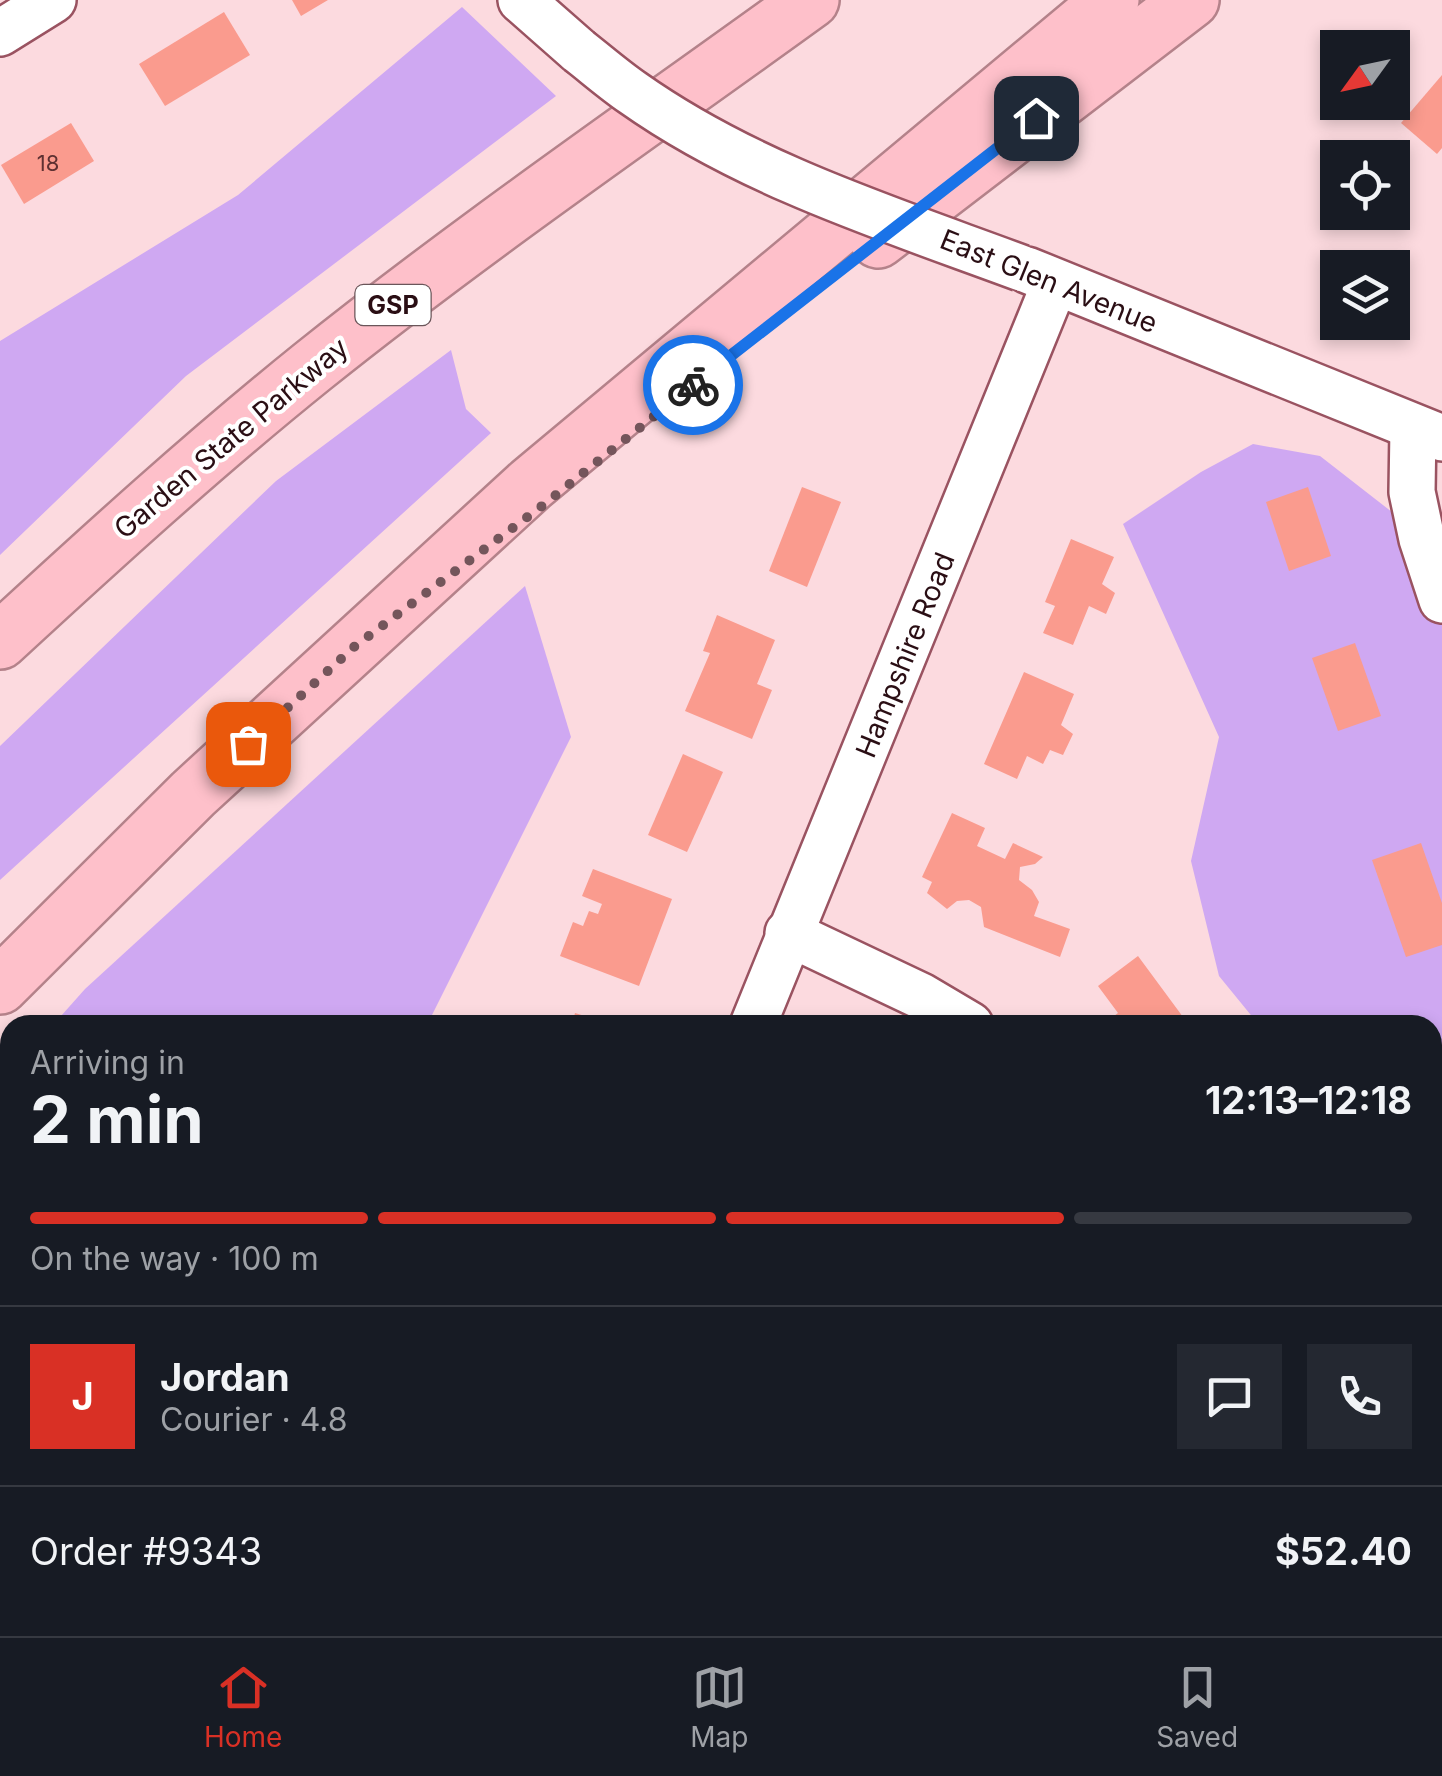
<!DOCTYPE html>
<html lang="en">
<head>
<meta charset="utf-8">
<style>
  body { margin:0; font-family:Inter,sans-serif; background:#242831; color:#f1f3f6; height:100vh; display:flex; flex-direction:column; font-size:38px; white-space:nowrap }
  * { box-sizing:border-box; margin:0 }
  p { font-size:32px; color:#9ea1a6 }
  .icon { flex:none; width:55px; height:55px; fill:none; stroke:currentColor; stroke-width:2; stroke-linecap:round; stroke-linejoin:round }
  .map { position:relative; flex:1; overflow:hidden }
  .details { position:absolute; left:0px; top:1015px; width:1442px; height:622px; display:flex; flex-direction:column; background:#171b24; border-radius:30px 30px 0 0; box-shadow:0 5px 15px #0003 }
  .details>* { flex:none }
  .needle { width:65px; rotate:237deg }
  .controls { position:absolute; left:1320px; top:30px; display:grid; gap:20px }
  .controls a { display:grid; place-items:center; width:90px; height:90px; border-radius:0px; background:#171b24; box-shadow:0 5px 15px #0003; font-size:50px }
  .pin { position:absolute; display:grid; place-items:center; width:85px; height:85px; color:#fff; margin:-42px; border-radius:20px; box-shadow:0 5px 15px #0006 }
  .courier { position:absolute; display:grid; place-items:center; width:100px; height:100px; margin:-50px; border:8px solid #1a73e8; border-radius:50%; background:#fff; color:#222; box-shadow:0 2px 12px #0007 }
  .summary em { font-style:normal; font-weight:700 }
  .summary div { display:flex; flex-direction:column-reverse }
  .summary { display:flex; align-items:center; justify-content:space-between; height:170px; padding:0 30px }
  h1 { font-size:65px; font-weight:700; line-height:75px }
  .bar { display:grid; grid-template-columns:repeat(4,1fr); gap:15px 10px; align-content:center; height:120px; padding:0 30px }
  .bar i { height:12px; border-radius:8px; background:#363941 }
  .bar .active { background:#d93025 }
  .bar p { grid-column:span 4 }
  .line { display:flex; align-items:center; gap:25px; padding:0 30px; border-top:2px solid #363941 }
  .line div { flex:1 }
  .round { display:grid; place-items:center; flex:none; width:105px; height:105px; border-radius:0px; background:#242831 }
  .tabs { display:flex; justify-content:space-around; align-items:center; height:140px; border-top:2px solid #363941; background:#171b24; font-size:28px; color:#9ea1a6 }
  .tabs a { display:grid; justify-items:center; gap:5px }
  .tabs .active { color:#d93025 }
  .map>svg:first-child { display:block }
  .green { fill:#cfa8f2 }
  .building { fill:#fa9b8e }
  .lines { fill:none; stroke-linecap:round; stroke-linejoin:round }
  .minor-casing { stroke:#9a5361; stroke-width:50 }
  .highway-casing { stroke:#b4828a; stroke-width:60 }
  .minor { stroke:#fff; stroke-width:45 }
  .highway { stroke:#fec0ca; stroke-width:55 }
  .minor-bridge-casing { stroke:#9a5361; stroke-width:50; stroke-linecap:butt }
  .minor-bridge { stroke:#fff; stroke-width:45 }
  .done { stroke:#74555b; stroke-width:10; stroke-dasharray:0 18 }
  .route { stroke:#1a73e8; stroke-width:12 }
  .labels { text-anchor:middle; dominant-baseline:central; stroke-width:8; stroke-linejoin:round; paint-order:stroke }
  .number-label { font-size:22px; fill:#5e3132 }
  .shield { fill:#fff; stroke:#6a565a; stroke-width:2.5 }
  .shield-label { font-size:25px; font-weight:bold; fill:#2a0e14 }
  .street-label { font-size:28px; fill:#2a0e14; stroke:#fff }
</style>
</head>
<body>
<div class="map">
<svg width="1442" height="1636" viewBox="0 0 1442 1636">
  <rect width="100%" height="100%" fill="#fcdadf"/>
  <!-- green -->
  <g class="green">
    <path d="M462,7L556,96L186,376L0,555V341L238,195Z"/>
    <path d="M451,350L466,409L491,433L0,880V746L276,481Z"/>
    <path d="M1253,444L1320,456L1442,551V1636H1334L1332,1628H1432V1025H1259L1219,976L1191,861L1219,737L1123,524L1201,472Z"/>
    <path d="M525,586L571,737L427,1025H53L85,989Z"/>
    <path d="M10,1075V1575L0,1582V1087Z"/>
  </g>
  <!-- building -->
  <g class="building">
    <path d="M292,0H328L301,16Z"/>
    <path d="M224,12L250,55L165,106L139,64Z"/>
    <path d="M1442,75V148L1437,154L1401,123Z"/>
    <path d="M71,123L94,161L24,204L1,165Z"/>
    <path d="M802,487L841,502L807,587L769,571Z"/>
    <path d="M1308,487L1331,556L1289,571L1266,502Z"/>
    <path d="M1071,539L1114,557L1102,584L1115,593L1106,614L1089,606L1073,645L1043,633L1055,606L1045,602Z"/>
    <path d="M717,615L775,640L757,684L772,690L752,739L685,711L710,653L703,651Z"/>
    <path d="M1355,643L1381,716L1338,731L1312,658Z"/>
    <path d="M1024,672L1074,694L1061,725L1073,734L1063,755L1050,750L1043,764L1027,756L1017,779L984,764Z"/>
    <path d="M683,754L723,772L687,852L648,835Z"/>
    <path d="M952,813L985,828L977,846L1005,859L1013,843L1043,857L1035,864L1020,867L1019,880L1032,890L1039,902L1034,916L1070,929L1060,957L984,927L981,907L969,900L957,901L947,909L927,893L932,882L922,877Z"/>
    <path d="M1421,843L1442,903V945L1406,957L1372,860Z"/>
    <path d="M593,869L672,899L639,986L560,956L573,922L583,926L589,911L598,914L602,904L582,896Z"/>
    <path d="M1138,956L1183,1017L1173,1025H1113L1109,1020L1118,1013L1098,986Z"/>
    <path d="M575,1013L611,1024V1025H572Z"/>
    <path d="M132,1628H206L190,1636H137Z"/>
    <path d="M1076,1628H1124L1127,1636H1079Z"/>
    <path d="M1378,1628H1424L1427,1636H1381Z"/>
  </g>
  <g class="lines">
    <!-- minor casing -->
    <g class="minor-casing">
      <g id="minor">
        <path d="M521,0L579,51"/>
        <path d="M0,33L53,0"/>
        <path d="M1027,270L1442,438"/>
        <path d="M1413,428L1412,492L1422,539L1442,600"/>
        <path d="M788,933L921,996L970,1025"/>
        <path d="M753,1025L1055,283"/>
        <path d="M1245,1628L1248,1636"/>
        <path d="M620,1636L622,1628"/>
      </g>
    </g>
    <!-- highway casing -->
    <g class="highway-casing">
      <g id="highway">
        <path d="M878,240L1191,0"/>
        <path d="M0,641C102,547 204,454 312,367C473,238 644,121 811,0"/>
        <path d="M0,986L193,794L531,484L1111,0"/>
      </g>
    </g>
    <!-- minor -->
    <use href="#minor" class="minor"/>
    <!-- highway -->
    <use href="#highway" class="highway"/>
    <!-- minor-bridge casing -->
    <g class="minor-bridge-casing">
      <path id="minor-bridge" d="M579,51C597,65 614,80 633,93C749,175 889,219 1021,268"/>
    </g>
    <!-- minor-bridge -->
    <use href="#minor-bridge" class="minor-bridge"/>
  </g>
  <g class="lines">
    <!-- done -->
    <path class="done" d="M248,744L354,647L542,506L693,385"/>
    <!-- route -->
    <path class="route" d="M693,385L1036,118"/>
  </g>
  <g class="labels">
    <!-- number labels -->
    <g class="number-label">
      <text x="48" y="163">18</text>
    </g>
    <!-- shield labels -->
    <rect class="shield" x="355.5" y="285" width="75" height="40" rx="8"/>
    <g class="shield-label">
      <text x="393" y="305">GSP</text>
    </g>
    <!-- street labels -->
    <g class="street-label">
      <text transform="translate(1049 281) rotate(22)">East Glen Avenue</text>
      <text transform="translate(231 438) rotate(-40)">Garden State Parkway</text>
      <text transform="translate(905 655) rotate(-68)">Hampshire Road</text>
    </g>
  </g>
</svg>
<div class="controls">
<a><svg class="needle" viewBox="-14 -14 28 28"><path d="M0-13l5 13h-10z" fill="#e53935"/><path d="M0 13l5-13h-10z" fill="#9ea1a6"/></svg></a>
<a><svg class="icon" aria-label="locate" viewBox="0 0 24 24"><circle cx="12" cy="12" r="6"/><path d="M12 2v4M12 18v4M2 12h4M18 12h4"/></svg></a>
<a><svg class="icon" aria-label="layers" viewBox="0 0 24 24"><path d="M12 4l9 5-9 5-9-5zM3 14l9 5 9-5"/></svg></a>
</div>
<div class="pin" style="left:248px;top:744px;background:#ea580c"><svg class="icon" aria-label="bag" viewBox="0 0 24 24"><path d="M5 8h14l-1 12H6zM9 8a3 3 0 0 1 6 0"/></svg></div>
<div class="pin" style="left:1036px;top:118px;background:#1f2937"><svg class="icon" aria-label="home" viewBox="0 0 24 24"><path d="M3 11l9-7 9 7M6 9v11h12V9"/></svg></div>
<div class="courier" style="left:693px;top:385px"><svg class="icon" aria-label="bike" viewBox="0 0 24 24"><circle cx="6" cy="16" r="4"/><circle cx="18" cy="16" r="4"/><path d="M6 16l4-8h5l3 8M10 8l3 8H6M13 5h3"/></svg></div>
<section class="details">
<div class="summary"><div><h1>2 min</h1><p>Arriving in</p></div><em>12:13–12:18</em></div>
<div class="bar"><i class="active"></i><i class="active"></i><i class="active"></i><i></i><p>On the way · 100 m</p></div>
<div class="line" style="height:180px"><b class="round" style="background:#d93025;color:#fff">J</b><div><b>Jordan</b><p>Courier · 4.8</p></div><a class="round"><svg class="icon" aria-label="chat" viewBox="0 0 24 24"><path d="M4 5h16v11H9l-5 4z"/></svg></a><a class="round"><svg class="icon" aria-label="phone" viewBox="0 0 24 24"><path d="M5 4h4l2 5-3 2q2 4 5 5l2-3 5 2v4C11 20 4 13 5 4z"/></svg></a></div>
<div class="line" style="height:130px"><div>Order #9343</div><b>$52.40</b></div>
</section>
</div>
<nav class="tabs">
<a class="active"><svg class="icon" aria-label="home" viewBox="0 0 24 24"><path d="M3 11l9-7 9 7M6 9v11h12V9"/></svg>Home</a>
<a><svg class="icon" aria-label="map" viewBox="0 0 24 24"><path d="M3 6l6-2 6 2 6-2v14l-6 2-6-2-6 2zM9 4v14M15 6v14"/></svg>Map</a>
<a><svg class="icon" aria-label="saved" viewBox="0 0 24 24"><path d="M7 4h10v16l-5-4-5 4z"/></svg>Saved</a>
</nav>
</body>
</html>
